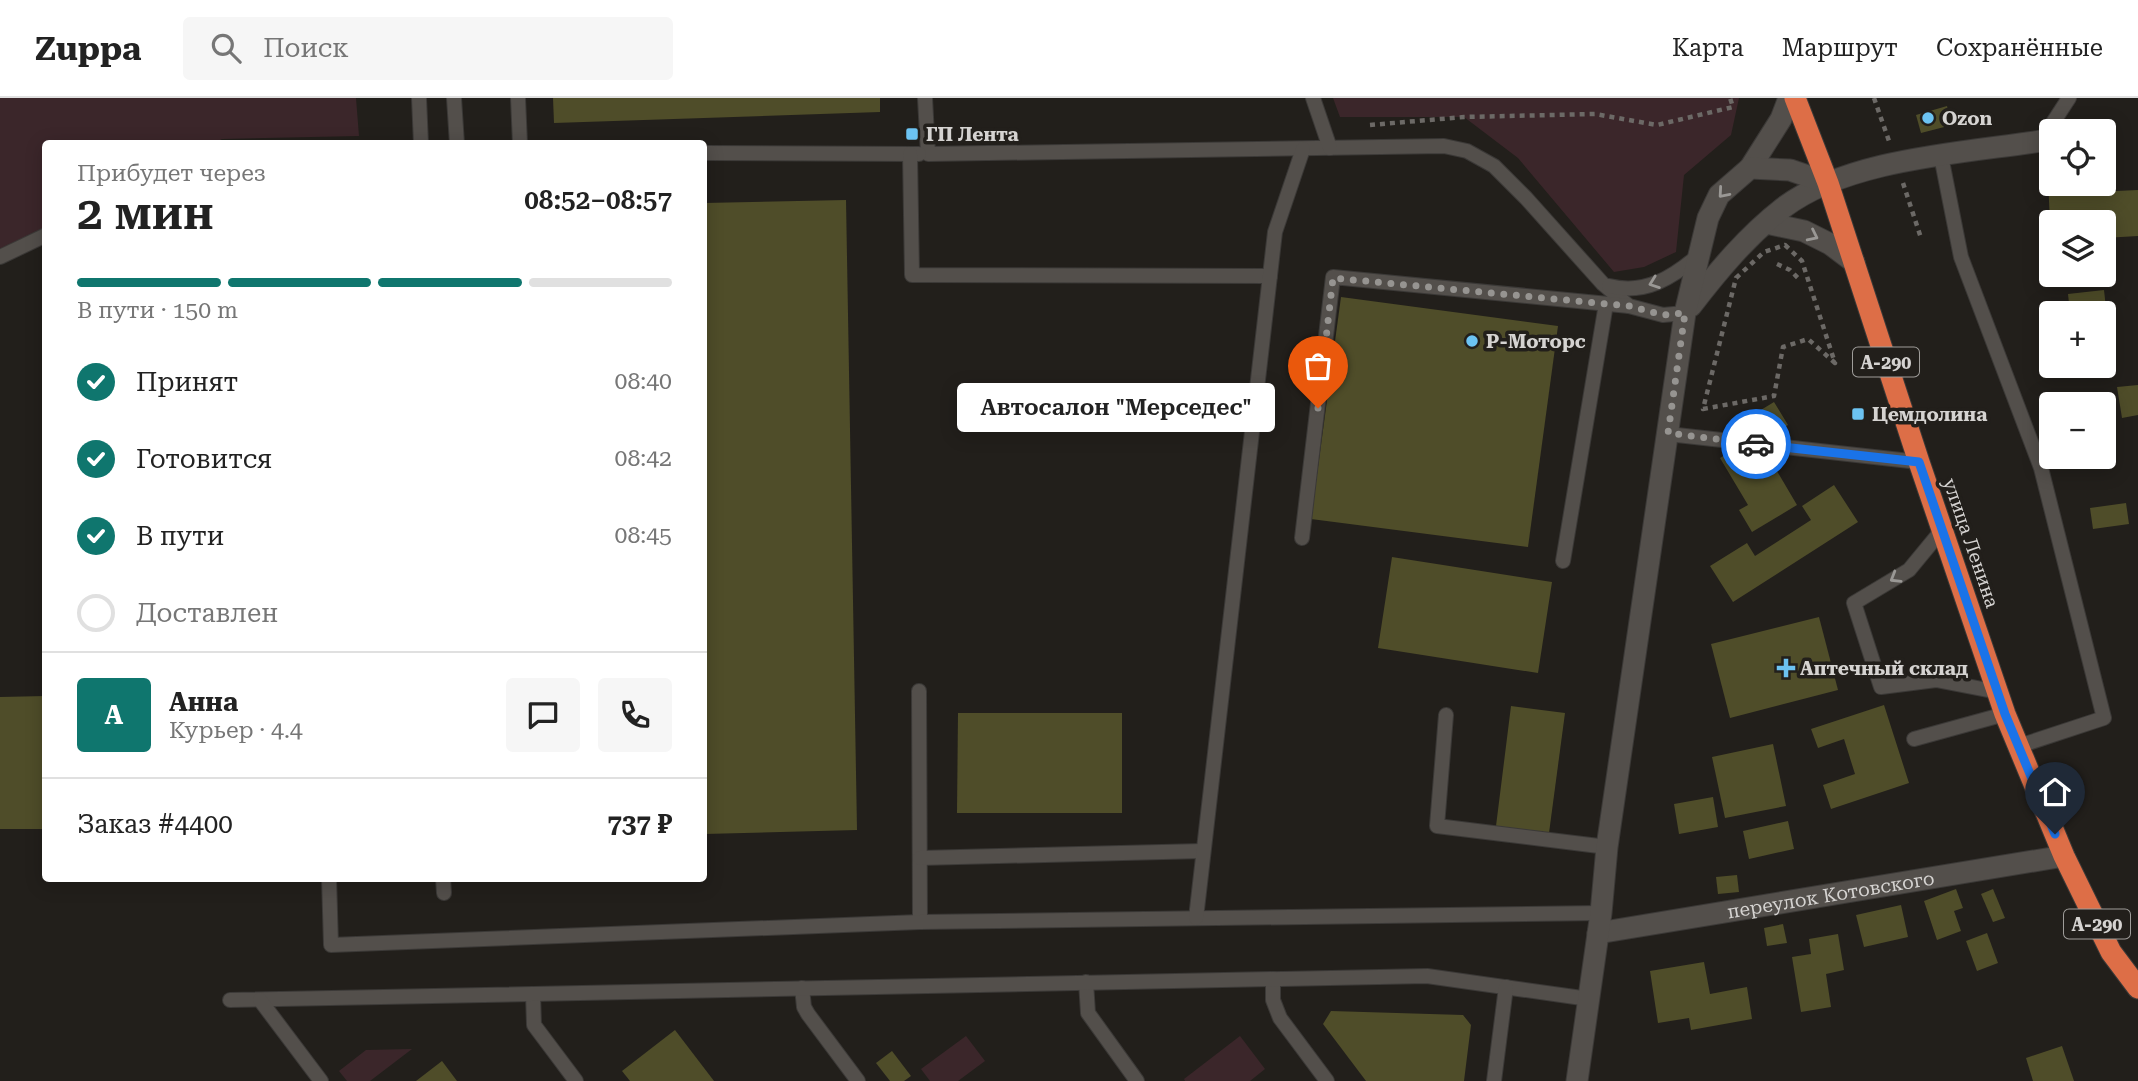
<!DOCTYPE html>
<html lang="ru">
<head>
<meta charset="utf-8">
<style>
  body { margin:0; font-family:"Roboto Serif",serif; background:#f6f6f6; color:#222; height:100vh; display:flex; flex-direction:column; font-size:26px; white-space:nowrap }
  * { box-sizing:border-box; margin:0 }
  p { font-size:23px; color:#767676 }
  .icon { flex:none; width:38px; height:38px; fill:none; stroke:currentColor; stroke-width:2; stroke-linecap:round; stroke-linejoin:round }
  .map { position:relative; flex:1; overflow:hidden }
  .panel { position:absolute; left:42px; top:42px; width:665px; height:742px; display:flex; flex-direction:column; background:#fff; border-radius:7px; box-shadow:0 4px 18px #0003 }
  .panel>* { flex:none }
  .buttons { position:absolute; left:2039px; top:21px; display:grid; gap:14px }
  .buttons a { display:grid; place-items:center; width:77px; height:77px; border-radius:7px; background:#fff; box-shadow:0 4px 18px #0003; font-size:35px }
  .pin { position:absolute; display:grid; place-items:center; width:60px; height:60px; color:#fff; margin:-72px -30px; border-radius:50% 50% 50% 0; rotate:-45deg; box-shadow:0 0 7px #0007 }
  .pin .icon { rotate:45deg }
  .courier { position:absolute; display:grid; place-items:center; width:70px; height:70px; margin:-35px; border:5px solid #1a73e8; border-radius:50%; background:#fff; color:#222; box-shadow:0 2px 9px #0007 }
  .bubble { position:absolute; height:49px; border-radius:7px; background:#fff; box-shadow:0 4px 18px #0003; font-size:23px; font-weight:600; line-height:49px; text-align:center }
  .headline em { font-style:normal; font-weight:600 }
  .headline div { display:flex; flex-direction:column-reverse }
  .headline { display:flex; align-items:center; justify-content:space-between; height:119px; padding:0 35px }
  h1 { font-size:46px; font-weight:600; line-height:52px }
  .bar { display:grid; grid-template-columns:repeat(4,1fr); gap:10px 7px; align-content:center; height:84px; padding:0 35px }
  .bar i { height:9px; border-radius:5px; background:#e0e0e0 }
  .bar .active { background:#0f766e }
  .bar p { grid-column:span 4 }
  .line { display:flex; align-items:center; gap:18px; padding:0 35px; border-top:2px solid #e0e0e0 }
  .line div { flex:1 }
  .round { display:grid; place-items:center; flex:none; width:74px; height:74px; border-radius:7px; background:#f6f6f6 }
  ol { padding:0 35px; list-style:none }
  li { display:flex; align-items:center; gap:21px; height:77px }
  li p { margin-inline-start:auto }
  li .icon { padding:7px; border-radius:50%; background:#0f766e; color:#fff; stroke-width:4 }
  li:last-child { color:#767676 }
  li i { width:38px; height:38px; border:4px solid #e0e0e0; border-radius:50% }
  header { display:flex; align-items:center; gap:42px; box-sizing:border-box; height:98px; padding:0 35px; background:#fff; border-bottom:2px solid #e0e0e0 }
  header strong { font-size:33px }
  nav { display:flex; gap:38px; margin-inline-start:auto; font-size:24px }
  .search { width:490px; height:63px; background:#f6f6f6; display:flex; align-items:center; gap:18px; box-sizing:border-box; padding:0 24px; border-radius:7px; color:#767676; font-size:26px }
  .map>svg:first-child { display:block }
  .green { fill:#3b262a }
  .building { fill:#4f4d29 }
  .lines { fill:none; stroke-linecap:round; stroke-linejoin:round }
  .lane-casing { stroke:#3b3937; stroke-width:16 }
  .street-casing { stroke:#3b3937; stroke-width:23 }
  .highway-casing { stroke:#3b3937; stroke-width:23 }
  .path { stroke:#6c6966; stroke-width:4.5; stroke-dasharray:5 5; stroke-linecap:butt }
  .lane { stroke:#534f4b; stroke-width:14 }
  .street { stroke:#534f4b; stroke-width:21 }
  .highway { stroke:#dd6e47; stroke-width:21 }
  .oneway { stroke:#9a9895 }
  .done { stroke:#969491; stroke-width:7; stroke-dasharray:0 12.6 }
  .route { stroke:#1a73e8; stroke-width:9 }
  .poi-dot { fill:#6cc3f2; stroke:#221f1b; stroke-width:2.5 }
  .labels { text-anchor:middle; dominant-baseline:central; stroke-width:7; stroke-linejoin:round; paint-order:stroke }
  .shield { fill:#221f1b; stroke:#9f9d9a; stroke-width:2 }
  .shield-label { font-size:18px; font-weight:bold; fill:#d5d3d1 }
  .poi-label { font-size:19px; font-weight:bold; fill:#d5d3d1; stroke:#221f1b; text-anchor:start }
  .street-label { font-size:19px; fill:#d5d3d1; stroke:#221f1b }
</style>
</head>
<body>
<header>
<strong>Zuppa</strong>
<div class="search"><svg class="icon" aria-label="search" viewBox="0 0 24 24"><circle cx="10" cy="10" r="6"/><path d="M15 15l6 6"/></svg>Поиск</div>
<nav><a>Карта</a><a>Маршрут</a><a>Сохранённые</a></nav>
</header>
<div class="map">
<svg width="2138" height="983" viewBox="0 0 2138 983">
  <rect width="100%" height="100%" fill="#221f1b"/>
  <!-- green -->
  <g class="green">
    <path d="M0,0H356L359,38L222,41L213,46H46L45,130L0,152Z"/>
    <path d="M1333,0H1739L1731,37L1684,77L1676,154L1644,169L1614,174L1518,60L1464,19H1340Z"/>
    <path d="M966,938L985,963L958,983H930L921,971Z"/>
    <path d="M1240,938L1265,971L1250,983H1185L1184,981Z"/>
    <path d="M412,951L370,983H347L339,973L366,952Z"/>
  </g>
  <!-- building -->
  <g class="building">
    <path d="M553,0H880V14L554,25Z"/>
    <path d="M1947,8L1952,27L1921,35L1916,17Z"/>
    <path d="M2047,61H2051V86H2072L2073,95L2138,92V138L2104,140V124H2050Z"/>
    <path d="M846,102L857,732L704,736V105Z"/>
    <path d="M2104,192L2108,228L2104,229V215H2070L2068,196Z"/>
    <path d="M1341,199L1558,228L1528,449L1311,421Z"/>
    <path d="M2138,287V317L2122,320L2117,289Z"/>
    <path d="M1774,304L1788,327L1768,338L1780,358L1771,363L1797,407L1752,434L1739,412L1748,407L1720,360L1738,349L1728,332Z"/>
    <path d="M1834,387L1858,424L1733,504L1710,468L1747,445L1755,458L1811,422L1802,408Z"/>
    <path d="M2126,405L2129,426L2093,431L2090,410Z"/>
    <path d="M1392,459L1552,484L1538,575L1378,550Z"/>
    <path d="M1819,519L1838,592L1730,620L1711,546Z"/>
    <path d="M46,598V731H0V599Z"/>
    <path d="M1884,607L1909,685L1831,711L1823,687L1855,676L1844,641L1818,650L1811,631Z"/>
    <path d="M1511,608L1565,615L1549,735L1496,728Z"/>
    <path d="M958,615H1122V715H957Z"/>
    <path d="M1773,646L1786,708L1725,720L1712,659Z"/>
    <path d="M1713,699L1718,729L1679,736L1674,706Z"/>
    <path d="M1788,723L1794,751L1749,761L1743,733Z"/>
    <path d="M1737,777L1739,794L1718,796L1716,779Z"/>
    <path d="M1956,791L1963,810L1954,813L1961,833L1937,842L1924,803Z"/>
    <path d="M1993,791L2005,820L1993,824L1981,796Z"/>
    <path d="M1901,807L1908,839L1864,849L1856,817Z"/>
    <path d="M1783,826L1787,845L1767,848L1764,830Z"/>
    <path d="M1987,835L1998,865L1977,873L1966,843Z"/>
    <path d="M1838,836L1844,872L1826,876L1831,909L1801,914L1792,859L1811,856L1809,841Z"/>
    <path d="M1704,864L1710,896L1747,889L1752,921L1691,932L1689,920L1658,925L1650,873Z"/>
    <path d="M1331,913L1463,917L1471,927L1464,983H1366L1323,926Z"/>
    <path d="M675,932L714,983H630L622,973Z"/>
    <path d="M2062,948L2074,983H2033L2026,960Z"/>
    <path d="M892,953L911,978L904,983H890L876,965Z"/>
    <path d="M442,963L457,983H416Z"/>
  </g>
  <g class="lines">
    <!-- lane casing -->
    <g class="lane-casing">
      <g id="lane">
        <path d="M419,0L421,46"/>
        <path d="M454,0L457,46"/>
        <path d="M518,0L520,46"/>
        <path d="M925,0L928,56L1444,48L1467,53L1494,68L1526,100L1603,186L1629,208L1663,217L1685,215"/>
        <path d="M1313,0L1330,50"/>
        <path d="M2041,43L2069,0"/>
        <path d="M704,55L919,56"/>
        <path d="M910,56L912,177L1270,178"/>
        <path d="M1941,58L1961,159L2041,370L2104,620L2019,648"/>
        <path d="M0,159L46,137"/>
        <path d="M1609,188C1645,197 1672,180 1699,157"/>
        <path d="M1668,336L1919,364"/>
        <path d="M1942,432L1909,472L1854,505L1881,589L1936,582L1998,594"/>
        <path d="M1302,440L1333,179L1629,208"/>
        <path d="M1563,463L1606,206"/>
        <path d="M919,593L920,824"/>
        <path d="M1446,617L1437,728L1607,749"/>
        <path d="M1914,641L2005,616"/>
        <path d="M920,760L1203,753"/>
        <path d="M329,780L331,847L920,824L1601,815"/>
        <path d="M443,780L444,795"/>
        <path d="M1196,820L1275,134L1303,51"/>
        <path d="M1273,881V902L1280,920L1327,983"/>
        <path d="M1086,884L1088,915L1137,983"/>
        <path d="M802,890L804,909L808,916L858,983"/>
        <path d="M533,896L534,927L576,983"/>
        <path d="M230,902L1427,878L1589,901"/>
        <path d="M260,902L321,983"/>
        <path d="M1494,983L1506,889"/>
      </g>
    </g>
    <!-- street casing -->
    <g class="street-casing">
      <g id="street">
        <path d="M1750,70L1781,21L1789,0"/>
        <path d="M1766,125L1804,133L1830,146L1854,164"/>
        <path d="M1691,208C1718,173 1747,138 1783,110C1847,61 1962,55 2041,43"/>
        <path id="s1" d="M1598,835L2064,758"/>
        <path d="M1577,983L1601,815L1607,749L1685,215L1708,120L1719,97L1750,70L1790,72L1828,85"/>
      </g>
    </g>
    <!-- highway casing -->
    <g class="highway-casing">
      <path id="highway" d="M1795,0L1828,85L1919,364L2005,616L2064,758L2111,854L2138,890"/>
    </g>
    <!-- path -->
    <g class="path">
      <path d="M1874,0L1889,43"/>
      <path d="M1370,27L1464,19L1595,16L1657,27L1733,9L1730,0"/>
      <path d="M1903,85L1921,140"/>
      <path d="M1785,147L1802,163L1835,265L1808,241L1783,249L1774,298L1703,311L1736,180L1764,154Z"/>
      <path d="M1777,166L1790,172L1801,183"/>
    </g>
    <!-- lane -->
    <use href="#lane" class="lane"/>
    <!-- street -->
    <use href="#street" class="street"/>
    <!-- highway -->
    <use href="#highway" class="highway"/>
  </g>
  <!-- one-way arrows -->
  <defs><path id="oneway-chevron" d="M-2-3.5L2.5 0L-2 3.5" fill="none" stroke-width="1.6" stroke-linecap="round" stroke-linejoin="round" transform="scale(1.75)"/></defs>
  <g class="oneway">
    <use href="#oneway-chevron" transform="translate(1723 95) rotate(131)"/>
    <use href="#oneway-chevron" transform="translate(1813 138) rotate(26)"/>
    <use href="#oneway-chevron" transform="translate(1654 185) rotate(160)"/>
    <use href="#oneway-chevron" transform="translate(1895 480) rotate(149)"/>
  </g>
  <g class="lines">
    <!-- done -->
    <path class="done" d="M1318,310L1333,180L1629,208L1663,217L1685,215L1668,335L1756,346"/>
    <!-- route -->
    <path class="route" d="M1756,346L1919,364L2005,616L2055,736"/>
  </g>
  <!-- markers -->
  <g class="poi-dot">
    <circle cx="1928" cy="20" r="7"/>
    <rect x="905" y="29" width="14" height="14" rx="3.5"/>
    <circle cx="1472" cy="243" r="7"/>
    <rect x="1851" y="309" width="14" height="14" rx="3.5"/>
    <path d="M1782.5 559.5h7v7h7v7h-7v7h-7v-7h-7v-7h7z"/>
  </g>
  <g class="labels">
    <!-- shield labels -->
    <g class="shield">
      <rect x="1853" y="249.5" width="66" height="29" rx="5"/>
      <rect x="2064" y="811.5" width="66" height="29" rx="5"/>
    </g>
    <g class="shield-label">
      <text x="1886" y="264">А-290</text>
      <text x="2097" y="826">А-290</text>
    </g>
    <!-- poi labels -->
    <g class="poi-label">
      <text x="1942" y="20">Ozon</text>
      <text x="926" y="36">ГП Лента</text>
      <text x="1486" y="243">Р-Моторс</text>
      <text x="1872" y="316">Цемдолина</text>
      <text x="1800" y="570">Аптечный склад</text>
    </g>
    <!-- street labels -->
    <g class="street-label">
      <text transform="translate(1971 445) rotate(71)">улица Ленина</text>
      <text stroke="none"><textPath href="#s1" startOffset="236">переулок Котовского</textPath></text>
    </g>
  </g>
</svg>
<div class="buttons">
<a><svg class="icon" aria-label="locate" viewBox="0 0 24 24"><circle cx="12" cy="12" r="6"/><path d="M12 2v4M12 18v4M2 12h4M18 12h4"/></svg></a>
<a><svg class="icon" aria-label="layers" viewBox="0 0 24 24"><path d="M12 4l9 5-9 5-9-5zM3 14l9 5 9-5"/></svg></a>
<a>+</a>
<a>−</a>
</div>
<div class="pin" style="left:1318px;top:310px;background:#ea580c"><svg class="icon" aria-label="bag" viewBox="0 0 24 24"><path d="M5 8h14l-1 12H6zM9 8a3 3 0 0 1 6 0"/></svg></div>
<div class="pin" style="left:2055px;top:736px;background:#1f2937"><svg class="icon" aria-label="home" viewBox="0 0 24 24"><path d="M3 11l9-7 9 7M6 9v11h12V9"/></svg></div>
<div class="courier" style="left:1756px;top:346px"><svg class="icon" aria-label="car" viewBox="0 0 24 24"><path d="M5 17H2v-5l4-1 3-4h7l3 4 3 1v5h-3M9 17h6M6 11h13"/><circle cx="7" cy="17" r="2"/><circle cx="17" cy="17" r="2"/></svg></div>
<div class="bubble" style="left:957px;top:285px;width:318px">Автосалон &quot;Мерседес&quot;</div>
<section class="panel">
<div class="headline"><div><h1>2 мин</h1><p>Прибудет через</p></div><em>08:52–08:57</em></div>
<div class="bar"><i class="active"></i><i class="active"></i><i class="active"></i><i></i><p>В пути · 150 m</p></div>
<ol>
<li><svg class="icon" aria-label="check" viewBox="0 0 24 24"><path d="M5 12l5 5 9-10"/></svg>Принят<p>08:40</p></li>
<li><svg class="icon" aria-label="check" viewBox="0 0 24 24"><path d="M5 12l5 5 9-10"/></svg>Готовится<p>08:42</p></li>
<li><svg class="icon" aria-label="check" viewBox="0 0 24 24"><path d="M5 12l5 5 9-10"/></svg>В пути<p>08:45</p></li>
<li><i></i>Доставлен</li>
</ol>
<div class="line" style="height:126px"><b class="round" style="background:#0f766e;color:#fff">А</b><div><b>Анна</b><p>Курьер · 4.4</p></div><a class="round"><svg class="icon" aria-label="chat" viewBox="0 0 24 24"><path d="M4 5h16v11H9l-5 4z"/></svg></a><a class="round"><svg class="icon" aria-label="phone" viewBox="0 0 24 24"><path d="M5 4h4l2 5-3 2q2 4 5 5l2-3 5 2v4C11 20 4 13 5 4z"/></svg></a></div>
<div class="line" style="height:91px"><div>Заказ #4400</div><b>737 ₽</b></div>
</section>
</div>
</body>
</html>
